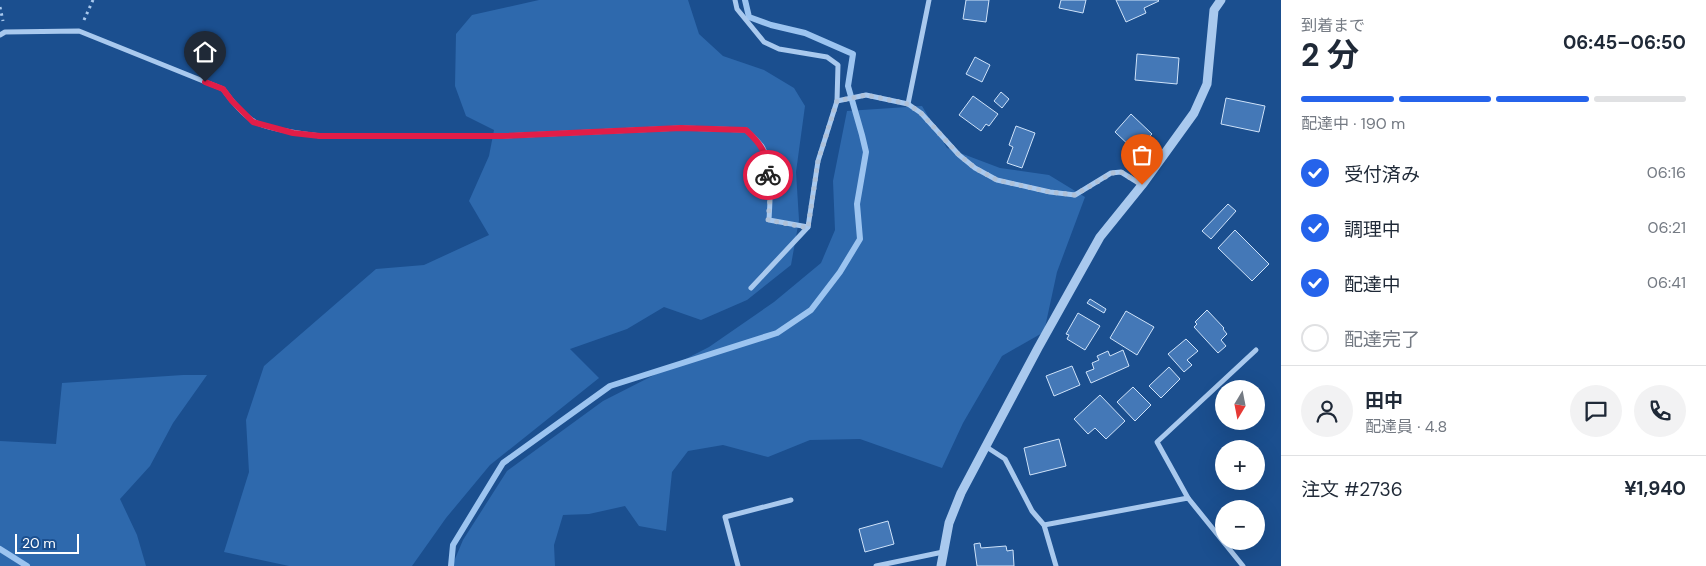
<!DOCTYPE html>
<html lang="ja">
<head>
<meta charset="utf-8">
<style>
  body { margin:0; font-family:"DM Sans","Noto Sans JP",sans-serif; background:#f2f2f3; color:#1f2937; height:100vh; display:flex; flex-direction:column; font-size:19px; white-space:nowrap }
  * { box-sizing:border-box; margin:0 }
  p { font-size:16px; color:#747a83 }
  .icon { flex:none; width:28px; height:28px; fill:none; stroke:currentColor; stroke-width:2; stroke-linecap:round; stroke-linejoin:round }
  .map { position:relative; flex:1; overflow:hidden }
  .drawer { display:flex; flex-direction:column; background:#fff; width:425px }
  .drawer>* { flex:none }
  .needle { width:32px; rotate:190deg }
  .fabs { position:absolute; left:1215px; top:380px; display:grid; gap:10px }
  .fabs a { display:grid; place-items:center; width:50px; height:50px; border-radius:50%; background:#fff; box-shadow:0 5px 20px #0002; font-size:25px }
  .scale { position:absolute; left:15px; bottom:12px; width:64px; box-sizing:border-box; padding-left:5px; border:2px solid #fff; border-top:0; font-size:14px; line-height:18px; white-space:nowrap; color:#fff; -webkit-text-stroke:4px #1b4f8f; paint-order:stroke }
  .pin { position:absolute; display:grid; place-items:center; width:42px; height:42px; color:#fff; margin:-51px -21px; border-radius:50% 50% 50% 0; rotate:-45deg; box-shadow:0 0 5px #0007 }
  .pin .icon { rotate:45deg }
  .courier { position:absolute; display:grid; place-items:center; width:50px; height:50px; margin:-25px; border:4px solid #e11d48; border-radius:50%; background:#fff; color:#222; box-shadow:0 1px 6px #0007 }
  .overview em { font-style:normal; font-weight:700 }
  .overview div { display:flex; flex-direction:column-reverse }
  .overview { display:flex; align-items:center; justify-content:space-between; height:85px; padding:0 20px }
  h1 { font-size:32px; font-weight:700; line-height:38px }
  .bar { display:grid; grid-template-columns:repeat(4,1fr); gap:8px 5px; align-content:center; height:60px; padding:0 20px }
  .bar i { height:6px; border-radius:4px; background:#e0e1e3 }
  .bar .on { background:#2563eb }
  .bar p { grid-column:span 4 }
  .line { display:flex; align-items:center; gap:12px; padding:0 20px; border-top:1px solid #e0e1e3 }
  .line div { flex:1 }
  .round { display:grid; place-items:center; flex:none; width:52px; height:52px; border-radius:26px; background:#f2f2f3 }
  ol { padding:0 20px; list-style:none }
  li { display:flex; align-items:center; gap:15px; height:55px }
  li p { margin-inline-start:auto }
  li .icon { padding:5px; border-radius:50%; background:#2563eb; color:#fff; stroke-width:4 }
  li:last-child { color:#747a83 }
  li i { width:28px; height:28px; border:2px solid #e0e1e3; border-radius:50% }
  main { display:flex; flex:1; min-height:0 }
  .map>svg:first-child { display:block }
  .green { fill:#2e69ad }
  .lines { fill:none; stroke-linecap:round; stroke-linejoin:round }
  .stream { stroke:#9cc4f0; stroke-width:6 }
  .building { fill:#4478b7; stroke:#cfe3fa }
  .path { stroke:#a9c9ee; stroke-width:3; stroke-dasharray:2.5 4; stroke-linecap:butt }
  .minor { stroke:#a9c9ee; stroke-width:5 }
  .tertiary { stroke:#a9c9ee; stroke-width:9 }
  .done { stroke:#afc1d8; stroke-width:5; stroke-dasharray:0 9 }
  .route { stroke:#e11d48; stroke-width:6 }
</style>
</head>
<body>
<main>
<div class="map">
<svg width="1281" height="566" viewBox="0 0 1281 566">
  <rect width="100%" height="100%" fill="#1b4f8f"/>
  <!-- green -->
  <g class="green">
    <path d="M539,0H688L699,34L723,56L764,70L794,88L805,106L796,172L799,220L791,265L747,300L701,320L664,307L627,329L570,349L599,378L490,465L446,518L412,566H289L224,552L249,472L246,420L264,366L376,269L424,265L489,235L469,201L489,156L494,130L466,116L455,86L456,34L472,15Z"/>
    <path d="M922,106L947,148L1000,168L1049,175L1085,197L1057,272L1044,332L1002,356L963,423L942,468L860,439L810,440L768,457L723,445L688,451L672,472L666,531L639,526L625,506L589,514L563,515L554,545L555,566H452L463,540L507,471L603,401L709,347L774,302L821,263L835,230L833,181L847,111Z"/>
    <path d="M183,375H207L173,423L150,466L120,499L137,535L146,566H0V441L56,444L62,383Z"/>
  </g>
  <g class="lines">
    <!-- stream -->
    <g class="stream">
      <path d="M0,549L27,566"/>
      <path d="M451,566L453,545L503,463L610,386L777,333L811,310L840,272L860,239L857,204L866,152L862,135L848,86L853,54L805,33L771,25L749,17L745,0"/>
    </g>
  </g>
  <!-- building -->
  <g class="building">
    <path d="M966,0H989L986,22L963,19Z"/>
    <path d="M1061,0H1086L1083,13L1059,8Z"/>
    <path d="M1116,0H1158L1159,1L1144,8L1146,13L1126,22Z"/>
    <path d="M1137,54L1179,58L1177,84L1135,80Z"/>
    <path d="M975,57L990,65L982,82L966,74Z"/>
    <path d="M1001,92L1009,99L1002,108L994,101Z"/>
    <path d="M973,96L998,114L989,126L986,124L981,131L959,115Z"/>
    <path d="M1226,98L1265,106L1259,132L1221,124Z"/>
    <path d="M1131,114L1152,134L1135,151L1115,132Z"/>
    <path d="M1016,126L1035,133L1022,168L1007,163L1013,147L1009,145Z"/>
    <path d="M1228,204L1236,211L1211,239L1202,231Z"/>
    <path d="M1235,230L1269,264L1252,281L1218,248Z"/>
    <path d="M1090,299L1106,309L1104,313L1087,303Z"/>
    <path d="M1207,310L1224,328L1223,329L1227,334L1221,340L1226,346L1218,353L1194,327L1197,324L1195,322Z"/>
    <path d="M1126,311L1154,327L1137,355L1110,338Z"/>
    <path d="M1078,313L1100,326L1085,350L1067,339L1069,335L1066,334Z"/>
    <path d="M1186,339L1198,351L1187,360L1192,365L1184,372L1168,354Z"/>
    <path d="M1123,350L1129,366L1091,383L1086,372L1094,369L1092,363L1099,360L1097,356L1108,351L1110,356Z"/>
    <path d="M1072,366L1080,385L1054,396L1046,376Z"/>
    <path d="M1169,367L1180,379L1161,398L1149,386Z"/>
    <path d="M1133,387L1151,405L1135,421L1117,402Z"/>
    <path d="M1100,395L1125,421L1106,439L1095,428L1088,434L1074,419Z"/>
    <path d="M1059,439L1066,466L1030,475L1024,448Z"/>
    <path d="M888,521L894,544L865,552L859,529Z"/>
    <path d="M980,543L981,548L1006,546L1007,551L1013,550L1014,566H977L974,544Z"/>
  </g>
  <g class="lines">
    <!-- path -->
    <g class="path">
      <path d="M0,7L3,21"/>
      <path d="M84,20L93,0"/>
    </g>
    <!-- minor -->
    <g class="minor">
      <path d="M735,0L737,9L764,42L779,49L827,57L838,65L837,101L818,161L808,227L751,288"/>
      <path d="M0,35L5,32L79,31L223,89C231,100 240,112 252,120C263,129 305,134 320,136H502L681,128L746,130C752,136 759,141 763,148C773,165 770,201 769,220L808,227"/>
      <path d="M837,101L866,95L908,104L921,113L959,155L975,168L997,180L1050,192L1075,195L1111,173L1121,172L1142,185"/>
      <path d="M908,104L929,0"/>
      <path d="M985,446L1005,459L1032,511L1044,525L1056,566"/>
      <path d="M1188,498L1157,442L1256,350"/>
      <path d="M1044,525L1188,498L1243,566"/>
      <path d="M738,566L725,517L791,500"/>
      <path d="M876,566L943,552"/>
    </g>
    <!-- tertiary -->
    <path class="tertiary" d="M941,566L949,523L961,493L1038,348L1100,237L1142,185L1194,113L1207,84L1214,10L1221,0"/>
  </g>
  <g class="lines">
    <!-- done -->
    <path class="done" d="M768,175L770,198L768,220L808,228L818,161L837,101L866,95L908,104L921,113L959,155L975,168L997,180L1050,192L1075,195L1112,173L1121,172L1142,185"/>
    <!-- route -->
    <path class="route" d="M205,82L223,89L232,101L253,122L293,133L320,136H502L681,128L746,130C762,145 767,153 768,175"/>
  </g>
</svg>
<div class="fabs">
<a><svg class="needle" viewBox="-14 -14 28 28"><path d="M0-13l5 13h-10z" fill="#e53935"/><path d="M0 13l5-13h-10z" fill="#747a83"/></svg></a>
<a>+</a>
<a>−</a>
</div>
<div class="scale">20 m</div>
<div class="pin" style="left:1142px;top:185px;background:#ea580c"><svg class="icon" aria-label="bag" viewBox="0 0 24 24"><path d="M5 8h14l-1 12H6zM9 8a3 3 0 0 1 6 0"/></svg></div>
<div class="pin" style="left:205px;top:82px;background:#1f2937"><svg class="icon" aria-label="home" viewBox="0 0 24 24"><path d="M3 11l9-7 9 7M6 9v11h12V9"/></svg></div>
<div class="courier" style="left:768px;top:175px"><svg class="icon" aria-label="bike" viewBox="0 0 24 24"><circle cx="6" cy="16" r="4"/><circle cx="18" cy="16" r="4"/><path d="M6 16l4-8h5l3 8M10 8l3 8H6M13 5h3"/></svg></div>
</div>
<section class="drawer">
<div class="overview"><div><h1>2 分</h1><p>到着まで</p></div><em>06:45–06:50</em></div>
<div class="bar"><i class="on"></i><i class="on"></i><i class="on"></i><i></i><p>配達中 · 190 m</p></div>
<ol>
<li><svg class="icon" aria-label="check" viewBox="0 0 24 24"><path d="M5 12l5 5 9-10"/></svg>受付済み<p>06:16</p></li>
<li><svg class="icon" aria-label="check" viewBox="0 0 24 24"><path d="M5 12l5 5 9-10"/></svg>調理中<p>06:21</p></li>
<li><svg class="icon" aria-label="check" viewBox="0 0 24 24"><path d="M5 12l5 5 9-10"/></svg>配達中<p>06:41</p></li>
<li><i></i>配達完了</li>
</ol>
<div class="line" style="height:90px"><a class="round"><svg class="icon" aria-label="person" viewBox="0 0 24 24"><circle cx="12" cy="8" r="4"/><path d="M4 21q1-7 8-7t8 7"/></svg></a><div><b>田中</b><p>配達員 · 4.8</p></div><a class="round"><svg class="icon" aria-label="chat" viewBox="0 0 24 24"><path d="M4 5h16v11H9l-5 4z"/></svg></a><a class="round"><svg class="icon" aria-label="phone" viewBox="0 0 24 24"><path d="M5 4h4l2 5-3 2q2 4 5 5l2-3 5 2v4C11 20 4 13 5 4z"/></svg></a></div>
<div class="line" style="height:65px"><div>注文 #2736</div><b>¥1,940</b></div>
</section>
</main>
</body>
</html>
